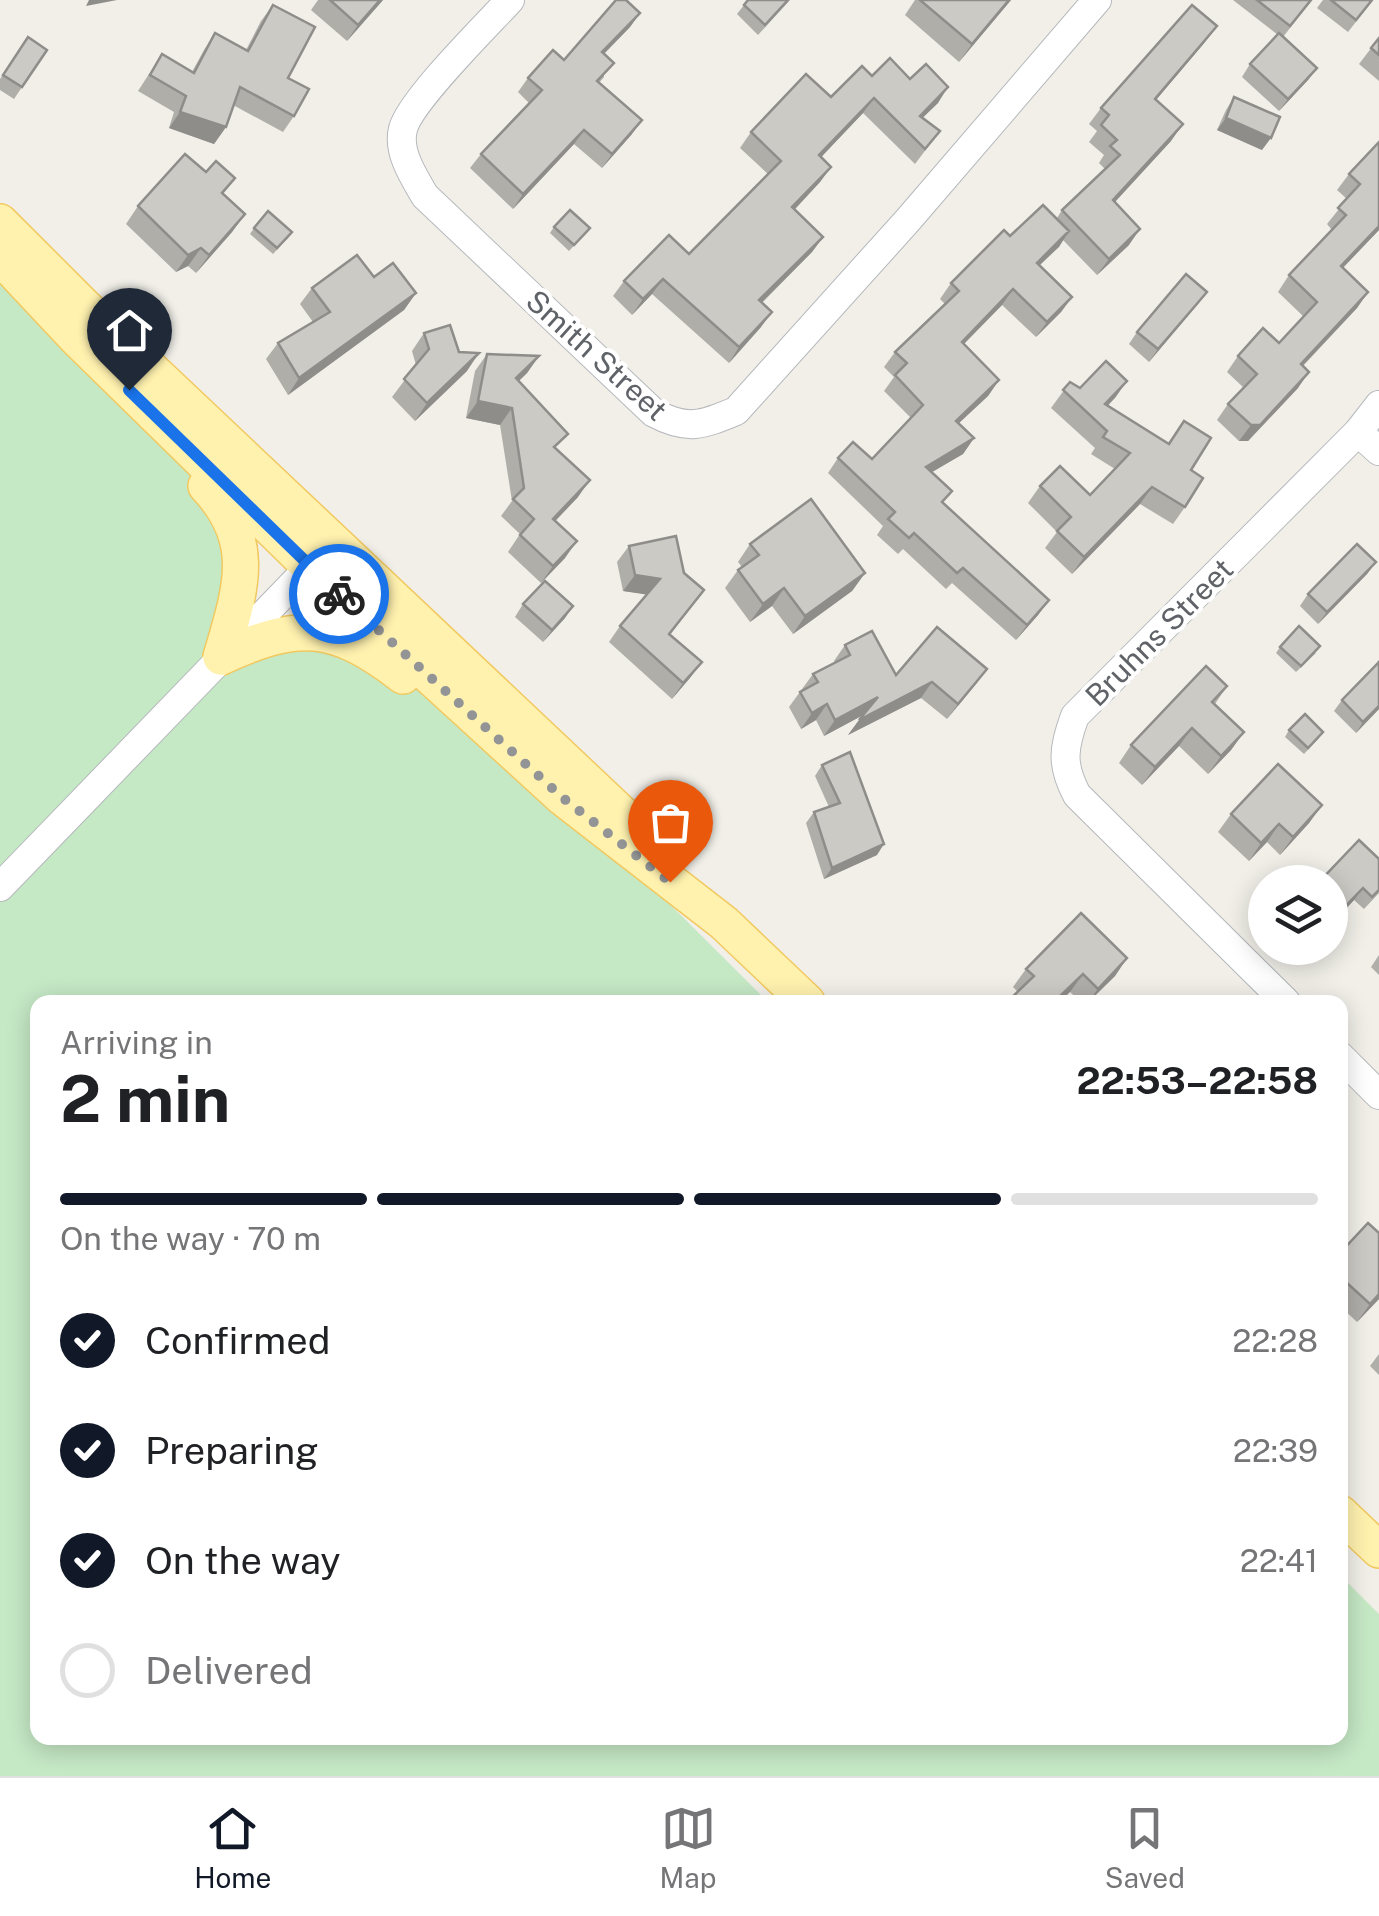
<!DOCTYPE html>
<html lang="en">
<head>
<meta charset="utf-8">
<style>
  body { margin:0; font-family:"Public Sans",sans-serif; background:#f2f2f2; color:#202124; height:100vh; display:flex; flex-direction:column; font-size:38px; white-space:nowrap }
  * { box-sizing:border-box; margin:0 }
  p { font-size:32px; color:#757577 }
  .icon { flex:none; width:55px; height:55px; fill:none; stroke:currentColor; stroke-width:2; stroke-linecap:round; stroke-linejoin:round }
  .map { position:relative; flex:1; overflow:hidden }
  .panel { position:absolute; left:30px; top:995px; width:1318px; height:750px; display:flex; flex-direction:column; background:#fff; border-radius:20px; box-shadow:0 5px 25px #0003 }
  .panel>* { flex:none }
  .buttons { position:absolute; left:1248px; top:865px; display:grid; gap:20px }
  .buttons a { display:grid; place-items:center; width:100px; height:100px; border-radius:50%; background:#fff; box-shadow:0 5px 25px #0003; font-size:50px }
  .pin { position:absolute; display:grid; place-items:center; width:85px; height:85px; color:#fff; margin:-102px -42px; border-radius:50% 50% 50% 0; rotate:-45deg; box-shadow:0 0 10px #0007 }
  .pin .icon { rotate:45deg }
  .courier { position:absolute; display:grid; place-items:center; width:100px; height:100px; margin:-50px; border:8px solid #1a73e8; border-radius:50%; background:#fff; color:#222; box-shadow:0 2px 12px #0007 }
  .summary em { font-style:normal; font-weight:700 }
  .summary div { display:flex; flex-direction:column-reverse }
  .summary { display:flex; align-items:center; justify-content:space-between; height:170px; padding:0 30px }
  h1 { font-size:65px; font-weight:700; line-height:75px }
  .bar { display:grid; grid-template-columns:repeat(4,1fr); gap:15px 10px; align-content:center; height:120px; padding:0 30px }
  .bar i { height:12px; border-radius:8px; background:#e0e0e0 }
  .bar .active { background:#111827 }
  .bar p { grid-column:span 4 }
  ol { padding:0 30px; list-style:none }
  li { display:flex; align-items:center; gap:30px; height:110px }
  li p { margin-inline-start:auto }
  li .icon { padding:10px; border-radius:50%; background:#111827; color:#fff; stroke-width:4 }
  li:last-child { color:#757577 }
  li i { width:55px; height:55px; border:5px solid #e0e0e0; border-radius:50% }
  .dock { display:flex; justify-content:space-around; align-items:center; height:140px; border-top:2px solid #e0e0e0; background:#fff; font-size:28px; color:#757577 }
  .dock a { display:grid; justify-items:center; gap:5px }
  .dock .active { color:#111827 }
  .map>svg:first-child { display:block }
  .green { fill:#c5e8c5 }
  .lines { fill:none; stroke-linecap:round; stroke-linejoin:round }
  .minor-casing { stroke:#b5b8bc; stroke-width:30 }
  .major-casing { stroke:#f2c960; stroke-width:38 }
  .minor { stroke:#fff; stroke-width:28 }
  .major { stroke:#fff2af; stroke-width:35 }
  .wall { fill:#afaea9 }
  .shaded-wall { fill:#8f8d8a }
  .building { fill:#cccac5; stroke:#8f8d8a; stroke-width:2.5 }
  .done { stroke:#929495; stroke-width:10; stroke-dasharray:0 18 }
  .route { stroke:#1a73e8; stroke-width:12 }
  .labels { text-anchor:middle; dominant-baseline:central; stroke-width:8; stroke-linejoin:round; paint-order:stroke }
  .street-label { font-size:30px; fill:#5f6368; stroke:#fff }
</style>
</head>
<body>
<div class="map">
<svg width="1379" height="1776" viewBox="0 0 1379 1776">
  <rect width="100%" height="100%" fill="#f1efe8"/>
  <!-- green -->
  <path class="green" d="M0,258L221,501L253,642L381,659L563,798L768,1002H38V1738H1340V1575L1379,1614V1776H0Z"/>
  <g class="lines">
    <!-- minor casing -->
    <g class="minor-casing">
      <g id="minor">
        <path d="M510,0C487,25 410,101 403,129C397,152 414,177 425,196L654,413C688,431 702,425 736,411L908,220L1097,0"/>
        <path d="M1358,432L1379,451"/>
        <path d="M0,887L322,554"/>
        <path d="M1286,1002L1077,795C1061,765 1063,748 1075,716L1358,432L1379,405"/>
        <path d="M1340,1056L1379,1095"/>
      </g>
    </g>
    <!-- major casing -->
    <g class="major-casing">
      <g id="major">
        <path d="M0,222L84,306L657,847"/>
        <path d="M0,257L77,339L311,568L563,798L724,923L807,1002"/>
        <path d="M206,486C259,542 240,591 221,657"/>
        <path d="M221,657C299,621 334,623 403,676"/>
        <path d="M1340,1513L1379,1550"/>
      </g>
    </g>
    <!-- minor -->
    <use href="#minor" class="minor"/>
    <!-- major -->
    <use href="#major" class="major"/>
  </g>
  <!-- wall -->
  <g class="wall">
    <path d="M318,0H383L347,41L311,10Z"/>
    <path d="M790,0L758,35L737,14L744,5Z"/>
    <path d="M915,0H1011L959,62L905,15Z"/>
    <path d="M1233,0H1312L1283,37L1317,68L1308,80L1279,111L1242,77L1250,64L1278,35Z"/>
    <path d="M1323,0H1373L1348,32L1317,8Z"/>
    <path d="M273,5L294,116L283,132L233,105L226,127L214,144L169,128L174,112L138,91L162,54L192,72L204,50L215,33L246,50L261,21Z"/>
    <path d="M640,13L630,27L604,54V77L599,83L632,134L602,168L574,144L513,209L470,168L481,154L529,103L518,92L528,78L564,60Z"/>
    <path d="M28,37L47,50L14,99L0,90V79Z"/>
    <path d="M1379,38V81L1359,64Z"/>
    <path d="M1205,42L1156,100L1171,141L1115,202L1129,245L1097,275L1063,240L1040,265L1072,297L1061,312L1036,337L1002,305L964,344L999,380L988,396L959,423L974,438L963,454L932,472L944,503L1049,600L1038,615L1016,640L952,583L946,589L903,549L898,554L877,535L883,526L828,473L838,458L872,459L911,418L884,391L894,377L884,367L895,352L945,304L940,299L951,283L1010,236L1057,218L1062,210L1105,169L1099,163L1104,155L1089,142L1097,131L1089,124L1101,108Z"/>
    <path d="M872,76L910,79L938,103L922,118L940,131L915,164L863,113L821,157L831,167L820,182L795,209L823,237L812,252L762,303L761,327L729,363L652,294L632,315L613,296L624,281L689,254L768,174L740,148L751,132L831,97Z"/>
    <path d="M1234,97L1262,150L1217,130L1226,110Z"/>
    <path d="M1379,142V230L1343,268L1368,292L1357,308L1303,366L1298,388L1248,441H1239L1217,420L1228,404L1244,388L1227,372L1238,356L1279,343L1304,317L1278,292L1289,275L1332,230L1327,224L1347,199L1337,190L1349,174Z"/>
    <path d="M206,172L235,178L223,194L245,214L232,232L196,273L188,266L176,272L126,224L138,206Z"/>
    <path d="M554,227L585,234L569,251L550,233Z"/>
    <path d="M254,228L288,238L273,254L250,234Z"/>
    <path d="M374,277L416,293L404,310L288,395L266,359L278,343L313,322L300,304L312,288Z"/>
    <path d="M1207,292L1149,362L1129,344L1137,332Z"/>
    <path d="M424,333L459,352L467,371L415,421L392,397L416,365L412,351Z"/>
    <path d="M487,354L539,356L527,373L519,381L557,450L578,497L555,521L565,558L541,583L508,552L520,534L501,516L512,501L500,425L466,418L475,371Z"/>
    <path d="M1127,381L1108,405L1168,443L1184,421L1191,470L1185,507L1173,524L1140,504L1072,574L1045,548L1057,532L1028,503L1040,486L1090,495L1115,469L1091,454L1095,448L1051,408L1070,382L1080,388Z"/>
    <path d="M750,544L865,573L852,591L793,634L772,606L750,622L725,588L738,570L742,567L738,562Z"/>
    <path d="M629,546L684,573L704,590L670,635L702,662L672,699L609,642L620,626L647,594L623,591L617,562Z"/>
    <path d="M1376,562L1367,574L1318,624L1300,606L1308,594Z"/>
    <path d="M523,604L565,618L543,642L515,617Z"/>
    <path d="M845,645L896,675L987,669L947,719L921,698L848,735L863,715L824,736L816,720L801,729L789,707L813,674L835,663L834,661Z"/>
    <path d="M1280,647L1316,653L1296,672L1276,653Z"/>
    <path d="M1379,660V709L1356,733L1334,711L1342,700L1378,663L1377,662Z"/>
    <path d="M1227,686L1215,704L1244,732L1231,750L1208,774L1179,746L1142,785L1119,763L1131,745Z"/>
    <path d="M1289,730L1319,738L1304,754L1285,737Z"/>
    <path d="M822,765L877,855L824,879L806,823L814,812L829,807L815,776Z"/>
    <path d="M1322,805L1309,823L1280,855L1267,842L1249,861L1218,832L1231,814Z"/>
    <path d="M1359,840L1379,893L1364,909L1354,900L1330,926V882Z"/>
    <path d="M1379,955V975L1371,967Z"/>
    <path d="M1127,958L1115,976L1089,1002H1081L1070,992H1018L1013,987L1026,969Z"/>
    <path d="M1340,1253L1379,1299L1357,1322L1340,1306Z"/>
    <path d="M1379,1354V1375L1370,1366Z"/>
  </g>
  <!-- shaded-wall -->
  <g class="shaded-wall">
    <path d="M89,0H117L86,6Z"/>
    <path d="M380,0H383L347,41L358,25Z"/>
    <path d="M1009,0H1011L959,62L972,44Z"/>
    <path d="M640,13L630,27L592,66L602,52Z"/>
    <path d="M1217,26L1205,42L1143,115L1155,99Z"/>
    <path d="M1317,68L1308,80L1279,111L1288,99Z"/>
    <path d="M948,87L938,103L909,131L920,116Z"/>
    <path d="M874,98L863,113L808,171L819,155Z"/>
    <path d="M180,112L226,127L214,144L169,128Z"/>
    <path d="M1226,118L1271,138L1262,150L1217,130Z"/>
    <path d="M642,120L632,134L602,168L612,154Z"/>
    <path d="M1183,124L1171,141L1101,217L1113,200Z"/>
    <path d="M584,130L574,144L513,209L523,194Z"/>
    <path d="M831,167L820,182L782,223L792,207Z"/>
    <path d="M245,214L232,232L196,273L209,255Z"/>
    <path d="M1379,226V230L1329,282L1341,266Z"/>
    <path d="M1140,229L1129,245L1097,275L1109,259Z"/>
    <path d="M1069,231L1059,247L1026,278L1037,263Z"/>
    <path d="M823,237L812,252L748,316L759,300Z"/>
    <path d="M201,248L188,266L176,272L188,255Z"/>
    <path d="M663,279L652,294L632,315L643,299Z"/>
    <path d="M1013,289L1002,305L951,357L962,342Z"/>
    <path d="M1207,292L1198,304L1149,362L1158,349Z"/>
    <path d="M1368,292L1357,308L1289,380L1301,364Z"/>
    <path d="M416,293L404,310L288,395L299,378Z"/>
    <path d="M1072,297L1061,312L1036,337L1047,322Z"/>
    <path d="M772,312L761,327L729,363L739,347Z"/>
    <path d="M479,353L467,371L415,421L427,403Z"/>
    <path d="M539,356L527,373L504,395L516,378Z"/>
    <path d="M1309,372L1298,388L1248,441H1239L1251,425Z"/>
    <path d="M999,380L988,396L945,436L956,421Z"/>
    <path d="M1127,381L1115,398L1093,421L1105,404Z"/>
    <path d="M478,401L512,408L500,425L466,418Z"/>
    <path d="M974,438L963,454L915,482L926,467Z"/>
    <path d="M590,480L578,497L541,536L553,519Z"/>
    <path d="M1152,487L1140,504L1072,574L1084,557Z"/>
    <path d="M577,541L565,558L541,583L553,566Z"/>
    <path d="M1376,562L1367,574L1318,624L1327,612Z"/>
    <path d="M865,573L852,591L793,634L805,616Z"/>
    <path d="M635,575L660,579L649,595L623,591Z"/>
    <path d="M784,588L772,606L750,622L763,604Z"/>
    <path d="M1049,600L1038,615L1016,640L1027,625Z"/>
    <path d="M573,606L565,618L543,642L552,630Z"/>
    <path d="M702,662L690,678L672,699L683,683Z"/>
    <path d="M987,669L976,684L947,719L958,704Z"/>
    <path d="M932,682L921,698L848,735L859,720Z"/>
    <path d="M878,697L867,713L824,736L835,720Z"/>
    <path d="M827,704L816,720L801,729L812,713Z"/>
    <path d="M1379,706V709L1356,733L1363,722Z"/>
    <path d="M1192,728L1179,746L1142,785L1155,767Z"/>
    <path d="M1244,732L1231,750L1208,774L1221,756Z"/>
    <path d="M1322,805L1309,823L1280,855L1293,837Z"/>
    <path d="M1279,824L1267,842L1249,861L1261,843Z"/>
    <path d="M884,844L877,855L824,879L832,868Z"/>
    <path d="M1363,888L1354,900L1330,926L1335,917Z"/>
    <path d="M1127,958L1115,976L1088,1002L1098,989Z"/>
    <path d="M1083,974L1070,992L1060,1002H1054Z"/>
    <path d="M1379,1294V1299L1357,1322L1370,1304Z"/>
  </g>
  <!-- building -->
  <g class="building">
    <path d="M330,0H380L358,25Z"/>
    <path d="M616,0H626L640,13L602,52L614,63L597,81L642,120L612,154L584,130L523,194L481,154L542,90L528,78L553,50L564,60Z"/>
    <path d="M748,0H788L765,25L744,5Z"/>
    <path d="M920,0H1009L972,44Z"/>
    <path d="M1257,0H1311L1290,26Z"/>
    <path d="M1331,0H1372L1356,20Z"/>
    <path d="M273,5L315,27L288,78L309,89L294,116L240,87L226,127L180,112L186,96L150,75L162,54L194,73L215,33L248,51Z"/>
    <path d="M1192,5L1217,26L1155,99L1183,124L1113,200L1140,229L1109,259L1062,210L1120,155L1110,146L1117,140L1101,125L1109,115L1101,108Z"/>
    <path d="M1279,33L1317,68L1288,99L1250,64Z"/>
    <path d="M28,37L47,50L22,87L3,75Z"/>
    <path d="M1379,38V55L1371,48Z"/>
    <path d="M890,58L910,79L926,64L948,87L920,116L940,131L925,149L874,98L819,155L831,167L792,207L823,237L759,300L772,312L739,347L663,279L643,299L624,281L669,235L689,254L781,161L751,132L806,74L831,97L862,66L872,76Z"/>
    <path d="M1234,97L1280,117L1271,138L1226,118Z"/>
    <path d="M1379,142V226L1341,266L1368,292L1301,364L1309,372L1260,425H1251L1228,404L1257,374L1238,356L1263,328L1279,343L1317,302L1289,275L1346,215L1338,208L1360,184L1349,174Z"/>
    <path d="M185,154L206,172L216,161L235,178L222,193L245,214L209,255L201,248L188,255L138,206Z"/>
    <path d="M1043,205L1069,231L1037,263L1072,297L1047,322L1013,289L962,342L999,380L956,421L974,438L926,467L952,491L942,502L1049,600L1027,625L963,568L957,573L914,533L909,538L888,519L895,512L838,458L853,442L872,459L923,405L895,375L907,363L895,352L959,291L951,283L1004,230L1010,236Z"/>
    <path d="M570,210L590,228L574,245L554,227Z"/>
    <path d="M268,211L292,232L277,248L254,228Z"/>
    <path d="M357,255L374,277L393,263L416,293L299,378L278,343L330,312L312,288Z"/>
    <path d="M1186,274L1207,292L1158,349L1137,332Z"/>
    <path d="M450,325L459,352L479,353L427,403L404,379L429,349L424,333Z"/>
    <path d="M487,354L539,356L516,378L568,434L554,447L590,480L553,519L577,541L553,566L520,535L534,519L513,499L524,488L512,408L478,401Z"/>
    <path d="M1106,361L1127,381L1105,404L1169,444L1184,421L1211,438L1191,470L1203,478L1185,507L1152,487L1084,557L1057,531L1071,517L1040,486L1060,466L1090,495L1130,453L1103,437L1107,431L1063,390L1070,382L1080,388Z"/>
    <path d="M811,499L865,573L805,616L784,588L763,604L738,570L759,555L750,544Z"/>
    <path d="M676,536L684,573L704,590L669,634L702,662L683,683L620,626L660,579L635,575L629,546Z"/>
    <path d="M1357,544L1376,562L1327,612L1308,594Z"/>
    <path d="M545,581L573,606L552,630L523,604Z"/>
    <path d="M1299,626L1320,646L1301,666L1280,647Z"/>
    <path d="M937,627L987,669L958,704L932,682L859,720L878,697L835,720L827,704L812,713L800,692L818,682L813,674L850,655L845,645L872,631L896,675Z"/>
    <path d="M1379,662V706L1363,722L1342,700Z"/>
    <path d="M1206,666L1227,686L1212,702L1244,732L1221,756L1192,728L1155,767L1131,745Z"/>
    <path d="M1305,714L1323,732L1308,748L1289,730Z"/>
    <path d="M850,752L884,844L832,868L814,812L840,803L822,765Z"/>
    <path d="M1278,764L1322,805L1293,837L1279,824L1261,843L1231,814Z"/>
    <path d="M1359,840L1379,859V890L1372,897L1363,888L1335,917L1330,912V882H1319Z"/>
    <path d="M1081,913L1127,958L1098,989L1083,974L1054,1002H1007L1034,976L1026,969Z"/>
    <path d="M1368,1223L1379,1233V1294L1370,1304L1346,1282L1340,1288V1253Z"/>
  </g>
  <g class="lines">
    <!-- done -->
    <path class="done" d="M339,594L563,798L670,882"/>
    <!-- route -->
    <path class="route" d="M129,390L339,594"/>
  </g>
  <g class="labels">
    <!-- street labels -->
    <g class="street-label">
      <text transform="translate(597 355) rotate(42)">Smith Street</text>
      <text transform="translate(1159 632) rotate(-45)">Bruhns Street</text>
    </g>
  </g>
</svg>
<div class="buttons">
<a><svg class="icon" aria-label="layers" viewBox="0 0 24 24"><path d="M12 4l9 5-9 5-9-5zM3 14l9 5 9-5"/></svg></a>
</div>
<div class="pin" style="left:670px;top:882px;background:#ea580c"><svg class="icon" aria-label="bag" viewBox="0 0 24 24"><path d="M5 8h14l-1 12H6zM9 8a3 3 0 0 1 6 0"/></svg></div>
<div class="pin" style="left:129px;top:390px;background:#1f2937"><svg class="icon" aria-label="home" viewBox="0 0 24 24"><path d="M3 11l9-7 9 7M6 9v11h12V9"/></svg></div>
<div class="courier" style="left:339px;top:594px"><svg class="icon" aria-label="bike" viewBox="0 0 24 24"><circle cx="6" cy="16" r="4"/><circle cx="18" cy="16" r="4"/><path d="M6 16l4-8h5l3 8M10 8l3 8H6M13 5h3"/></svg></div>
<section class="panel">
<div class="summary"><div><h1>2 min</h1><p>Arriving in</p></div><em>22:53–22:58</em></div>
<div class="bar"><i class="active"></i><i class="active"></i><i class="active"></i><i></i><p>On the way · 70 m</p></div>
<ol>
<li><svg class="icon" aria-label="check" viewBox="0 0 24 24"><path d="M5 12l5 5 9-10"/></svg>Confirmed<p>22:28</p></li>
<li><svg class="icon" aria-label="check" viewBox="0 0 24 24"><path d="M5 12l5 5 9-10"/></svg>Preparing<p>22:39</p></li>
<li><svg class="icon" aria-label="check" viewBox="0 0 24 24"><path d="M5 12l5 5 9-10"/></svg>On the way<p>22:41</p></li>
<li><i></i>Delivered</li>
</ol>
</section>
</div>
<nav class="dock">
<a class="active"><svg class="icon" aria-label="home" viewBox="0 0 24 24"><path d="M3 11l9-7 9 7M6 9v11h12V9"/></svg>Home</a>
<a><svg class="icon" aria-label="map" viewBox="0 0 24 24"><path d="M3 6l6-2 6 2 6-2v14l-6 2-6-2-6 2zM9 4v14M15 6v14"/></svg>Map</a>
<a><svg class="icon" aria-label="saved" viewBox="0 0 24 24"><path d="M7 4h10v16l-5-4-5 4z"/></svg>Saved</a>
</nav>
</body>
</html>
